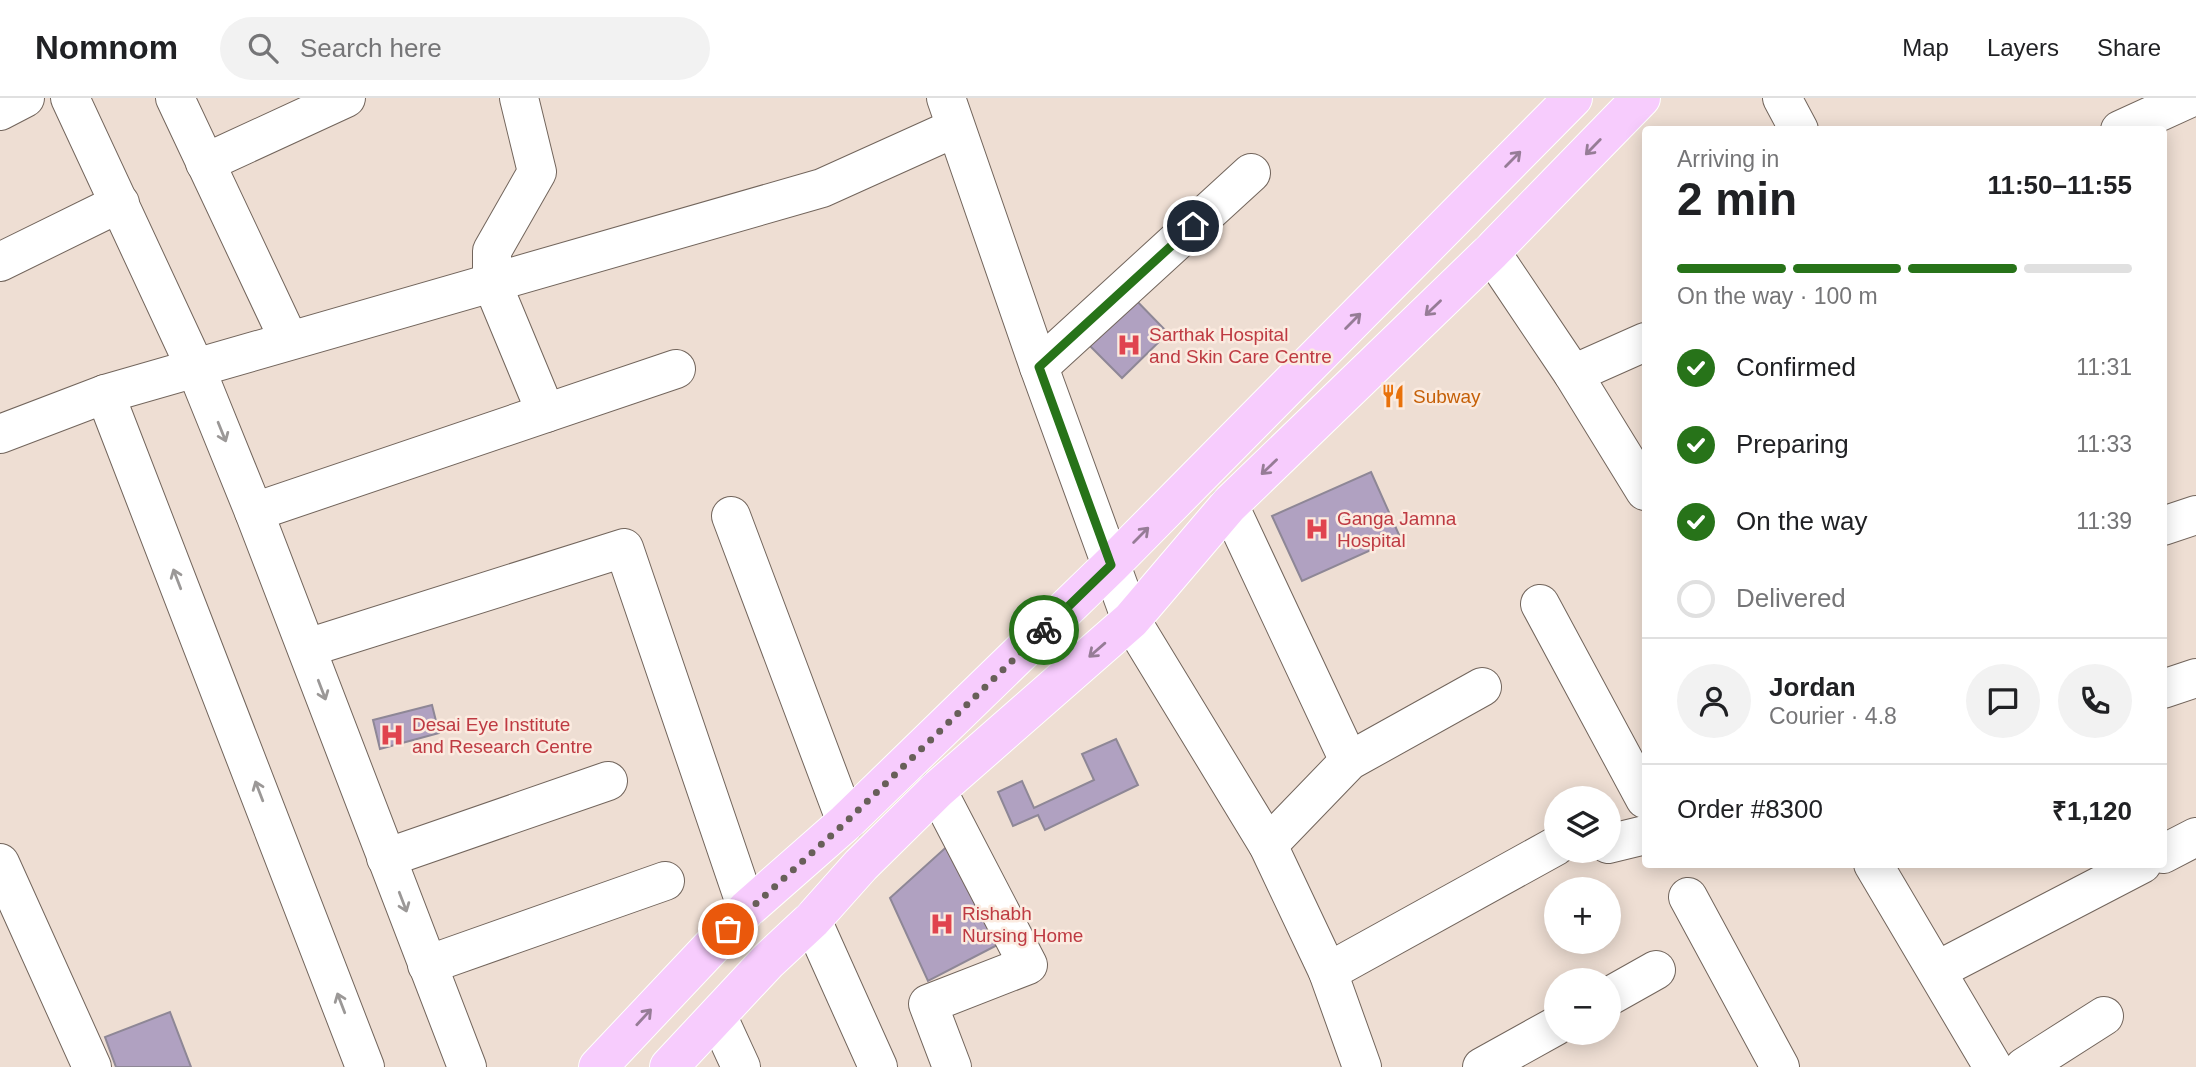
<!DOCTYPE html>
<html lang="en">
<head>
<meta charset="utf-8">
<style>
  body { margin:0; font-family:Arial,sans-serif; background:#f2f2f2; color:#202124; height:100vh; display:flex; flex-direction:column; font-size:26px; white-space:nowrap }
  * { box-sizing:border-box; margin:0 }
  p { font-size:23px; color:#757577 }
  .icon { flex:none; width:38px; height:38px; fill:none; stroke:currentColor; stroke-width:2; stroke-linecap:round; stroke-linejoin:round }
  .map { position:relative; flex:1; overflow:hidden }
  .side { position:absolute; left:1642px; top:28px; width:525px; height:742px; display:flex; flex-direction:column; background:#fff; border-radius:7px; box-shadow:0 4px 18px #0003 }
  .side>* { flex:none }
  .tools { position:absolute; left:1544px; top:688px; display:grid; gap:14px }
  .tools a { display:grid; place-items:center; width:77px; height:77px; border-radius:50%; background:#fff; box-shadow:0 4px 18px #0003; font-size:35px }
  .pin { position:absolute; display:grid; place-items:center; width:60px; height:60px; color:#fff; margin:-30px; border:4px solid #fff; border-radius:50%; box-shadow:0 2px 7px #0007 }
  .courier { position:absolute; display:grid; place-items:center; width:70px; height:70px; margin:-35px; border:5px solid #277319; border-radius:50%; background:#fff; color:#222; box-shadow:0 2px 9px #0007 }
  .head em { font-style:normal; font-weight:600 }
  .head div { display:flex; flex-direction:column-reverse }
  .head { display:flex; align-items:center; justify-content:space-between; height:119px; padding:0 35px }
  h1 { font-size:46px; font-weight:600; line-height:52px }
  .bar { display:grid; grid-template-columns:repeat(4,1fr); gap:10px 7px; align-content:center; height:84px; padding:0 35px }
  .bar i { height:9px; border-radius:5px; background:#e0e0e0 }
  .bar .current { background:#277319 }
  .bar p { grid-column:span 4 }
  .line { display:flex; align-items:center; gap:18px; padding:0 35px; border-top:2px solid #e0e0e0 }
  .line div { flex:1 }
  .round { display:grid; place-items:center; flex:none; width:74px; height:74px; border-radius:37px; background:#f2f2f2 }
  ol { padding:0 35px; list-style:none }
  li { display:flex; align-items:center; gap:21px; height:77px }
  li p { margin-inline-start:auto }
  li .icon { padding:7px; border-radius:50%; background:#277319; color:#fff; stroke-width:4 }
  li:last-child { color:#757577 }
  li i { width:38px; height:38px; border:4px solid #e0e0e0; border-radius:50% }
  header { display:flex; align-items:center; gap:42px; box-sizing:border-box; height:98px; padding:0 35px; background:#fff; border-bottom:2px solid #e0e0e0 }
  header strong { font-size:33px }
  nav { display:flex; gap:38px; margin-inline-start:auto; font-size:24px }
  .search { width:490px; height:63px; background:#f2f2f2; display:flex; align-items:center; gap:18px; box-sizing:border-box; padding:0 24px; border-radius:38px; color:#757577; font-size:26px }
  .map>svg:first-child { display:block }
  .building { fill:#b0a1c1; stroke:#8e8796; stroke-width:2 }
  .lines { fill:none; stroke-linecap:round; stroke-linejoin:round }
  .minor-casing { stroke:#72655c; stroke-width:40 }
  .major-casing { stroke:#fff; stroke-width:40 }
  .minor { stroke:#fff; stroke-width:38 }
  .major { stroke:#f7ccfd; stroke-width:38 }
  .oneway { stroke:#967c96 }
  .oneway2 { stroke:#9b9897 }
  .done { stroke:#685f59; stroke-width:7; stroke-dasharray:0 12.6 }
  .route { stroke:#277319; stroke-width:9 }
  .labels { text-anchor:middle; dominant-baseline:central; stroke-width:5; stroke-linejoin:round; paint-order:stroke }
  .health-label { font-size:19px; fill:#be3a42; stroke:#fbebe0; text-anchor:start }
  .food-label { font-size:19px; fill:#c56008; stroke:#fbebe0; text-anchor:start }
</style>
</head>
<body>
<header>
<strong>Nomnom</strong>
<div class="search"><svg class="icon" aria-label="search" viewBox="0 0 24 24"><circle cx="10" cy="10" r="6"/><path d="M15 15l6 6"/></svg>Search here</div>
<nav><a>Map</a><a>Layers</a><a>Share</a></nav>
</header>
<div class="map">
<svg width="2196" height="969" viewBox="0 0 2196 969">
  <rect width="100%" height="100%" fill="#eeded3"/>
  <!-- building -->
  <g class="building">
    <path d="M1129,195L1168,235L1122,280L1083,241Z"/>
    <path d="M1371,374L1400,439L1302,483L1272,418Z"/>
    <path d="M432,607L439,635L380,651L373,622Z"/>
    <path d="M1116,641L1138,687L1045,732L1038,717L1013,728L998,694L1022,683L1034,710L1094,682L1082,656Z"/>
    <path d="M953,743L1005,843L928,883L890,800Z"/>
    <path d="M170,914L191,969H116L105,939Z"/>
  </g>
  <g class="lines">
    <!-- minor casing -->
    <g class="minor-casing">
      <g id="minor">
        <path d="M70,0L196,271L254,414L467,969"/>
        <path d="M175,0L289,242"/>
        <path d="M519,0L537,74L492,153V185L546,315"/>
        <path d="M946,0L1039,269L1131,522L1268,747L1328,874L1362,969"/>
        <path d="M1782,0L1799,32"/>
        <path d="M0,13L25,0"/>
        <path d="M2120,32L2190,0"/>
        <path d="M205,65L346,0"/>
        <path d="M1491,154L1573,276L1645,393"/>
        <path d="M0,164L120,105"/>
        <path d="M1039,269L1251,75"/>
        <path d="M1573,276L1645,244"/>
        <path d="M105,296L365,969"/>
        <path d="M0,336L105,296L822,90L955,30"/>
        <path d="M1229,407L1349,663"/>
        <path d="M254,414L676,271"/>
        <path d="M731,418L846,724"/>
        <path d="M2163,428L2196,417"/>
        <path d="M1540,506L1645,701"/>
        <path d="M307,550L624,450L747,811"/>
        <path d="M2163,591L2196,580"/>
        <path d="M937,692L1028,867L928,906L952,969"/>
        <path d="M1608,746L1645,737"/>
        <path d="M1268,747L1349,663L1482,589"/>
        <path d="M2163,756L2196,739"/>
        <path d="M386,760L608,683"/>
        <path d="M0,765L92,969"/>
        <path d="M1873,766L1993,969"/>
        <path d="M1688,799L1780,969"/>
        <path d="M812,822L878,969"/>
        <path d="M427,867L665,783"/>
        <path d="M1938,872L2142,766"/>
        <path d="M1328,874L1556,748"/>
        <path d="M1608,899L1656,872"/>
        <path d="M718,919L741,969"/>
        <path d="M1482,969L1556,928"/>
        <path d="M2024,969L2104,918"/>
      </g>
    </g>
    <!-- major casing -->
    <g class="major-casing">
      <g id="major">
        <path d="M598,969L747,811L846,724L1111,467L1573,0"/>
        <path d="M669,969L768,863L812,822L861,767L937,692L1131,522L1229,407L1491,154L1641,0"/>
      </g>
    </g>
    <!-- minor -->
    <use href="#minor" class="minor"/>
    <!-- major -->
    <use href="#major" class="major"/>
  </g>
  <!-- one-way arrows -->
  <defs><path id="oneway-shaft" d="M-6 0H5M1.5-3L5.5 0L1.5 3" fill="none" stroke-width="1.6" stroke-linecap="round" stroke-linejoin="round" transform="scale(1.75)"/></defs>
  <g class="oneway">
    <use href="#oneway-shaft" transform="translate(1593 49) rotate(134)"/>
    <use href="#oneway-shaft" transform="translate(1513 61) rotate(-45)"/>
    <use href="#oneway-shaft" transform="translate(1433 210) rotate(136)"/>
    <use href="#oneway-shaft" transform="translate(1353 223) rotate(-45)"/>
    <use href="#oneway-shaft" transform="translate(1269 369) rotate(136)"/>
    <use href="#oneway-shaft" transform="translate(1141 437) rotate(-45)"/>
    <use href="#oneway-shaft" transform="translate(1097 552) rotate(139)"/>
    <use href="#oneway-shaft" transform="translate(644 919) rotate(-47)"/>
  </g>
  <g class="oneway2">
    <use href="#oneway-shaft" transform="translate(222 334) rotate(68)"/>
    <use href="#oneway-shaft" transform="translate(177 481) rotate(-111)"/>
    <use href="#oneway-shaft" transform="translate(322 592) rotate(69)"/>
    <use href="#oneway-shaft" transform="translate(259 693) rotate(-111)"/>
    <use href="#oneway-shaft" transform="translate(403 804) rotate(69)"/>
    <use href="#oneway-shaft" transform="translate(341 905) rotate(-111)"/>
  </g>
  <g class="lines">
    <!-- done -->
    <path class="done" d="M728,831L846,724L1044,532"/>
    <!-- route -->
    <path class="route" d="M1044,532L1111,467L1039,269L1193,128"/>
  </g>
  <!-- icons -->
  <defs>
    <g id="hospital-bare" transform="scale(1.89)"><path d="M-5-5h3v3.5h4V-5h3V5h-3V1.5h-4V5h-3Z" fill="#e0444e" stroke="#fbebe0" stroke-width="2.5" paint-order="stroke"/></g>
    <g id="restaurant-bare" transform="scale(1.89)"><path d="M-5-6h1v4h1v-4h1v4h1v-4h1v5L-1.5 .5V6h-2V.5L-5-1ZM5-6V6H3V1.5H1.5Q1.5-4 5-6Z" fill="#e8710a" stroke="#fbebe0" stroke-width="2.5" paint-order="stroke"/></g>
  </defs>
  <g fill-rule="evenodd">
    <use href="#hospital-bare" x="1129" y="247"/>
    <use href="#restaurant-bare" x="1393" y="298"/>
    <use href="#hospital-bare" x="1317" y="431"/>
    <use href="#hospital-bare" x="392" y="637"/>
    <use href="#hospital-bare" x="942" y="826"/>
  </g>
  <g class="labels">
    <!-- health labels -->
    <g class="health-label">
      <text x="1149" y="236">Sarthak Hospital<tspan x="1149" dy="22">and Skin Care Centre</tspan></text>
      <text x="1337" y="420">Ganga Jamna<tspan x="1337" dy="22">Hospital</tspan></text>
      <text x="412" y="626">Desai Eye Institute<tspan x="412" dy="22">and Research Centre</tspan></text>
      <text x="962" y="815">Rishabh<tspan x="962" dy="22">Nursing Home</tspan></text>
    </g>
    <!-- food labels -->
    <g class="food-label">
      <text x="1413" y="298">Subway</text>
    </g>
  </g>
</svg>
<div class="tools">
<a><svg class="icon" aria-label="layers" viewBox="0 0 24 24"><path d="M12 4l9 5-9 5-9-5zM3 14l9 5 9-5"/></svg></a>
<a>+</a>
<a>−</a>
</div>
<div class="pin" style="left:728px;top:831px;background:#ea580c"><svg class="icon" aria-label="bag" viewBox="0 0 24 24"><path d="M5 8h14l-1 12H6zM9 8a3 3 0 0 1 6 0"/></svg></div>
<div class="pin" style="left:1193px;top:128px;background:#1f2937"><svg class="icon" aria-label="home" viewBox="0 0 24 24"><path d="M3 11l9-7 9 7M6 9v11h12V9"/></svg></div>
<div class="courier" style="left:1044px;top:532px"><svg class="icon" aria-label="bike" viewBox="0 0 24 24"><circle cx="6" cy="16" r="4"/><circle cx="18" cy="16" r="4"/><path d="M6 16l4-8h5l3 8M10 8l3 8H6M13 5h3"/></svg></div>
<section class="side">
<div class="head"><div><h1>2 min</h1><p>Arriving in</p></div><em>11:50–11:55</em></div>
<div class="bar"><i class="current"></i><i class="current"></i><i class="current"></i><i></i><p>On the way · 100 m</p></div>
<ol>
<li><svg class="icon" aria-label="check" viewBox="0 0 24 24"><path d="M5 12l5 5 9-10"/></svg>Confirmed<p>11:31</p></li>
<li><svg class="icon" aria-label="check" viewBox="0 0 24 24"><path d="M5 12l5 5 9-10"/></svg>Preparing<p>11:33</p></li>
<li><svg class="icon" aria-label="check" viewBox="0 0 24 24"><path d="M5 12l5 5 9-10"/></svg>On the way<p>11:39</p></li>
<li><i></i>Delivered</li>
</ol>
<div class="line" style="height:126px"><a class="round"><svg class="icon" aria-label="person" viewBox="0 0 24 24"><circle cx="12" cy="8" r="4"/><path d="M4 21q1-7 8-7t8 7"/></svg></a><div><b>Jordan</b><p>Courier · 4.8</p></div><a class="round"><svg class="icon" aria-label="chat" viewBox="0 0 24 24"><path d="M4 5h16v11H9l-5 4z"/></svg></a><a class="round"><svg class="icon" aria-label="phone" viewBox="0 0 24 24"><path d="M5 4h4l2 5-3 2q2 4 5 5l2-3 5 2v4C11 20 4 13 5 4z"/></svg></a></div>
<div class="line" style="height:91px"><div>Order #8300</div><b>₹1,120</b></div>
</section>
</div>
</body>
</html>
